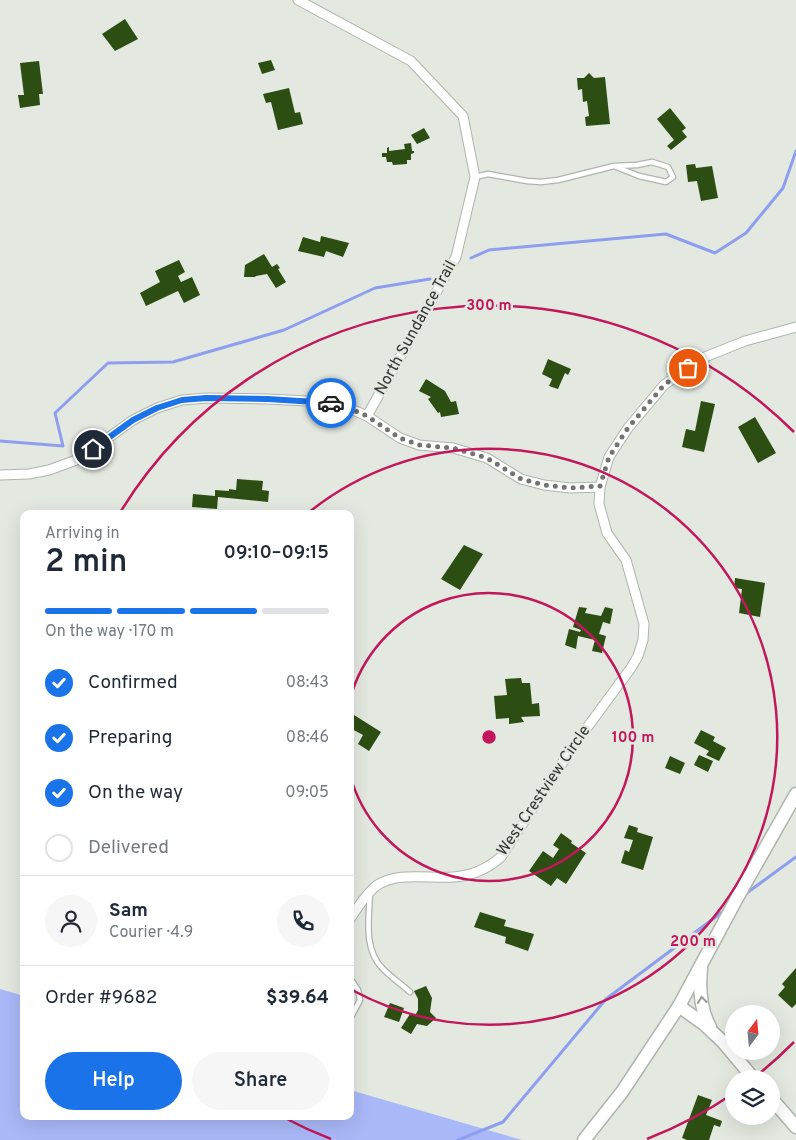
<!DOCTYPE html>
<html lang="en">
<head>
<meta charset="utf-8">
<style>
  body { margin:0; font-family:Overpass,sans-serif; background:#f6f6f7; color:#1f2937; height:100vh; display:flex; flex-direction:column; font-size:19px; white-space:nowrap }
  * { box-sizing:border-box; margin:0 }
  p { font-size:16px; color:#747a83 }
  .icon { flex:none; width:28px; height:28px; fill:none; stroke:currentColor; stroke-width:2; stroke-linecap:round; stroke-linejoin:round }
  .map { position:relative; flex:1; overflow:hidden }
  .drawer { position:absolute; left:20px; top:510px; width:334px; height:610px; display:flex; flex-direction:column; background:#fff; border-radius:10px; box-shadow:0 5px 20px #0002 }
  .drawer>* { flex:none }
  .needle { width:32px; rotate:16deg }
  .buttons { position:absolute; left:725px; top:1005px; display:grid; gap:10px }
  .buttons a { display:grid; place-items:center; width:55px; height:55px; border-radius:50%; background:#fff; box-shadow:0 5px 20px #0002; font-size:25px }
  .pin { position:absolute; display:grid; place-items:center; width:42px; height:42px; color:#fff; margin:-21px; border:2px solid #fff; border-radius:50%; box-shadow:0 1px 5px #0007 }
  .courier { position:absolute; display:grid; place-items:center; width:50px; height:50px; margin:-25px; border:4px solid #1a73e8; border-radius:50%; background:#fff; color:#222; box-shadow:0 1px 6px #0007 }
  .overview em { font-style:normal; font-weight:600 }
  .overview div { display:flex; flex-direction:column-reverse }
  .overview { display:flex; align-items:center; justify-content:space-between; height:85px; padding:0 25px }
  h1 { font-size:32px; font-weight:600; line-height:38px }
  .bar { display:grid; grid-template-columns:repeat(4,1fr); gap:8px 5px; align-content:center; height:60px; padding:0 25px }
  .bar i { height:6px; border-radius:4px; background:#e0e1e3 }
  .bar .active { background:#1a73e8 }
  .bar p { grid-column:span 4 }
  .line { display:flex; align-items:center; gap:12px; padding:0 25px; border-top:1px solid #e0e1e3 }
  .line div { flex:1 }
  .round { display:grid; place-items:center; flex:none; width:52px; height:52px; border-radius:26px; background:#f6f6f7 }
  ol { padding:0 25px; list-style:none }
  li { display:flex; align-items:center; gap:15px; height:55px }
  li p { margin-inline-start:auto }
  li .icon { padding:5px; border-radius:50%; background:#1a73e8; color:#fff; stroke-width:4 }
  li:last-child { color:#747a83 }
  li i { width:28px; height:28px; border:2px solid #e0e1e3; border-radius:50% }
  .cta { display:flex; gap:10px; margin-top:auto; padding:10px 25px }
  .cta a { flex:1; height:58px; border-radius:30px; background:#1a73e8; color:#fff; font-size:20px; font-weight:600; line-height:58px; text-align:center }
  .cta a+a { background:#f6f6f7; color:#1f2937 }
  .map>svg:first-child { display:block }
  .green { fill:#a9b8f8 }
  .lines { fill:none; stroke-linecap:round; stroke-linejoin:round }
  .stream { stroke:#8e9eef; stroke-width:3 }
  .building { fill:#2c4e13 }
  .lane-casing { stroke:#afb4ac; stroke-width:7 }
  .street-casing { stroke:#afb4ac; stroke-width:11 }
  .secondary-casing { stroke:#afb4ac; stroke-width:15 }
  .lane { stroke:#fff; stroke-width:4.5 }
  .street { stroke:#fff; stroke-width:9 }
  .secondary { stroke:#fff; stroke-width:12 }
  .oneway { stroke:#9a9a99 }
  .done { stroke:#717470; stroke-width:5; stroke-dasharray:0 9 }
  .route { stroke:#1a73e8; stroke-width:6 }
  .ring { fill:none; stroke:#c2185b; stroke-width:2.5 }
  .labels { text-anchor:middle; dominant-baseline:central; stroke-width:5; stroke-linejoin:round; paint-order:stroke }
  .street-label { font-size:16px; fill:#343633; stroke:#e3e8e0 }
  .centre { fill:#c2185b; stroke:#e3e8e0; stroke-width:2.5 }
  .ring-label { font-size:15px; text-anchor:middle; font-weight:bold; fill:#c2185b; stroke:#e3e8e0; stroke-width:5; stroke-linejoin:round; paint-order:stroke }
</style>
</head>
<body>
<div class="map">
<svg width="796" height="1140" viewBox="0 0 796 1140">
  <rect width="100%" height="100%" fill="#e3e8e0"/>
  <!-- green -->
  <path class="green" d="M0,989L24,996V1116H350V1090L522,1140H0Z"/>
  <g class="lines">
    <!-- stream -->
    <g class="stream">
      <path d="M471,258L489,250L666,234L715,253L746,233L783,188L796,151"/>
      <path d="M0,441L63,446L55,413L108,363L173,362L284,330L375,288L430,279"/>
      <path d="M744,895L796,857"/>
      <path d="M458,1140L503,1122L606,999L725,910"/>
    </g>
  </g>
  <!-- building -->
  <g class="building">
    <path d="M125,19L138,39L115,51L102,34Z"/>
    <path d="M271,60L275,70L262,74L258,63Z"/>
    <path d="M39,61L43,94H39L40,105L20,108L18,95H24L20,63Z"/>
    <path d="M589,73L594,78L605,77L610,124L586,126L585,117L589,116L587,101L583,102L582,89L578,90L577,78H584Z"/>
    <path d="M289,88L295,113L300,112L303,124L278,130L271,102L266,103L263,94Z"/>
    <path d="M670,108L686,128L682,131L687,137L671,150L667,146L674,140L657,119Z"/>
    <path d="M424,128L430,138L417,144L411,135Z"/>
    <path d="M411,143L412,151H414V153L411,154V160H407V164L393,165L392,162H387L386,157H382V153H387V148L389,147V151L405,149L404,144Z"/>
    <path d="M695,164L696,168L712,166L718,198L701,201L697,181L688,182L686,165Z"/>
    <path d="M321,236L349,243L343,257L326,251L324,257L298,251L303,237L320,242Z"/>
    <path d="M264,254L272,267L277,264L280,268L278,269L286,282L276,288L267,274L256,276L255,277H244L245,265Z"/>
    <path d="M179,260L185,272L178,276L181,282L192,277L200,295L184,303L178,291L146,306L140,293L160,282L155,271Z"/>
    <path d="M548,359L571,369L568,375L565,373L558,389L549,386L552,379L542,374Z"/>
    <path d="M426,379L445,391L451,402L456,401L459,414L441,417L440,412L438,413L428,399L431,397L419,391Z"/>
    <path d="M701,401L715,404L704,452L682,447L686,429L695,431Z"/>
    <path d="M755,417L776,453L758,463L738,427Z"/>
    <path d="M237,479L263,481L262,490L269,491L268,502L218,497L217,509L192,507L193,494L215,496V490L229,491V489L236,490Z"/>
    <path d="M464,545L483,554L460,590L441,579Z"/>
    <path d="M735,578L765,583L760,617L739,613L742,589L734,588Z"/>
    <path d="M579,607L587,608L585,613L601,616L605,607L613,609L610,624L603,622L599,634L606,636L602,653L592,651L595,640L578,636L576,649L565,645L569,629L580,632L581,630L573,627Z"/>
    <path d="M521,678L522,683H530L532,704L539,703L540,716L521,717L524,722L509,724V718L496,719L494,696L507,695L505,679Z"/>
    <path d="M354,715L381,732L369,751L358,744L363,735L350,728V721Z"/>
    <path d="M701,730L715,737L713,741L726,748L719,761L706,755L709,751L694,743Z"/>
    <path d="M699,755L713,761L708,772L694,765Z"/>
    <path d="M670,756L685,763L680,774L665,768Z"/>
    <path d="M629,825L638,828L637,832L653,837L643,870L621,863L625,850L629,852L633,840L624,838Z"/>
    <path d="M561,833L572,841L571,843L586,853L566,884L557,878L551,886L529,871L543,851L553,858L559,849L553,845Z"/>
    <path d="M480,912L506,920L504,926L534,934L528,951L505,943L506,937L474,927Z"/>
    <path d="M796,968V1004L792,1008L778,995L785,987L782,984Z"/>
    <path d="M426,986L432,998L430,1012L436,1018L427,1026L417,1024L411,1034L401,1028L410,1014H416L418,1010V999L414,991Z"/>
    <path d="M390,1003L404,1008L399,1022L384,1017Z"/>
    <path d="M698,1095L712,1100L706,1115L722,1121L720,1127L714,1125L709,1140H687L682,1138Z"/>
  </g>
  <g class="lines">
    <!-- lane casing -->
    <g class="lane-casing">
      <g id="lane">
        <path d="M475,177L488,174L527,181L541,182L558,180L614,166L639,176L666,182L673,177L668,167L652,162L637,165L614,166"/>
        <path d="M370,893C369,918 363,949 383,969C391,977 401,984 410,992"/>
        <path d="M350,978L358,990L360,1000L350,1019"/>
      </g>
    </g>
    <!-- street casing -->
    <g class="street-casing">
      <g id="street">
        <path d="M298,0L411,61L463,116L475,177L456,257L367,416"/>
        <path d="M0,475L29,474L49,470L79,459L133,420L157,408L182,400L207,398L268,399L326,402L344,406L367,416L400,438L419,445L453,448L487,458L521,479L544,485L570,488L600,487"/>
        <path d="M350,919C357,908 366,894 376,886C397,871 429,879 453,877C472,876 487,869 501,857L572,748L631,668L638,656L643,640L644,624L626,560L607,533L599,504L600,487L609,457L628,428L664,385L700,359L745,341L796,327"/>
      </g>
    </g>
    <!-- secondary casing -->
    <g class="secondary-casing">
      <g id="secondary">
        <path d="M701,969C699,989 700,1009 710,1027"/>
        <path d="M679,1006L705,1025L723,1042L754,1079"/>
        <path d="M771,1098L796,1127"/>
        <path d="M584,1140L622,1092L679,1006L737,898L796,794"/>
      </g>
    </g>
    <!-- lane -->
    <use href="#lane" class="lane"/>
    <!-- street -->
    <use href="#street" class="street"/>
    <!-- secondary -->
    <use href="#secondary" class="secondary"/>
  </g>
  <!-- one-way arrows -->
  <defs><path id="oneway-chevron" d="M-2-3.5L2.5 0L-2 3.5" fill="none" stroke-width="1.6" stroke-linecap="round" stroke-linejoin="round" transform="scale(1.25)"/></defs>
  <use class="oneway" href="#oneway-chevron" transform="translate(702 1000) rotate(-96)"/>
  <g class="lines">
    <!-- done -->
    <path class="done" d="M331,403L344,406L367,416L400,438L419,445L453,448L487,458L521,479L544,485L570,488L600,486L609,457L628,428L664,385L688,368"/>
    <!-- route -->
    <path class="route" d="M93,449L133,420L157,408L182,400L206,398L268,399L331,403"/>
  </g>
  <!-- distance rings -->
  <g class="ring">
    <path d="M350 699A144 144 0 1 1 350 775"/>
    <path d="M308 513A288 288 0 1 1 352 990"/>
    <path d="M794 1042A432 432 0 0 1 755 1077M734 1093A432 432 0 0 1 647 1139M331 1139A432 432 0 0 1 283 1117M121 511A432 432 0 0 1 794 432"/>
  </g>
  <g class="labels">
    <!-- street labels -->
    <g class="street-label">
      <text transform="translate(416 328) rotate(-61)">North Sundance Trail</text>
      <text transform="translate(544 791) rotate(-56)">West Crestview Circle</text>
    </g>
  </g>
  <circle cx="489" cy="737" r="8" class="centre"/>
  <g class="ring-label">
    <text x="489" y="310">300 m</text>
    <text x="633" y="742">100 m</text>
    <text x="693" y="946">200 m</text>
  </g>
</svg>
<div class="buttons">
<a><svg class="needle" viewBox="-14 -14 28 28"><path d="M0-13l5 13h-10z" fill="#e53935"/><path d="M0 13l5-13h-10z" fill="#747a83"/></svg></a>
<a><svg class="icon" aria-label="layers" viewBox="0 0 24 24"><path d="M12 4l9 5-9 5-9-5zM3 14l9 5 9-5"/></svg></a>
</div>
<div class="pin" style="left:688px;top:368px;background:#ea580c"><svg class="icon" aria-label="bag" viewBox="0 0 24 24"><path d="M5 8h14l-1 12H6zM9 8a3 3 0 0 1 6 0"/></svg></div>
<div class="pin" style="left:93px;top:449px;background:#1f2937"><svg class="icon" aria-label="home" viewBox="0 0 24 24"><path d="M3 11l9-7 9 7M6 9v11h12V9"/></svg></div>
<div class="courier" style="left:331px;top:403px"><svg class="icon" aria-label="car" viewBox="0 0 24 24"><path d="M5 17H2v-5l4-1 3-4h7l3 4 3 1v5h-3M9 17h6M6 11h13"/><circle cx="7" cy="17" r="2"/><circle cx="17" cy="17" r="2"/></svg></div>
<section class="drawer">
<div class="overview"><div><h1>2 min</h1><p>Arriving in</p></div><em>09:10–09:15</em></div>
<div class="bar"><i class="active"></i><i class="active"></i><i class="active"></i><i></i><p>On the way · 170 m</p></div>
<ol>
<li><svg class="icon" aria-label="check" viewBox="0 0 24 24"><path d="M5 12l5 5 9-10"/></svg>Confirmed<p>08:43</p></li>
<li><svg class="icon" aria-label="check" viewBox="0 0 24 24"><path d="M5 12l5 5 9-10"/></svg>Preparing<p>08:46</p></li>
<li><svg class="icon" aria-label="check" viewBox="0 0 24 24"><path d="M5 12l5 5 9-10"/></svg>On the way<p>09:05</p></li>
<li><i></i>Delivered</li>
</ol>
<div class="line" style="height:90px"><a class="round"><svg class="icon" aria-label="person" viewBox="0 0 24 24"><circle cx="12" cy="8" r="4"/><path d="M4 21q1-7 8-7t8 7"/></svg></a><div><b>Sam</b><p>Courier · 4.9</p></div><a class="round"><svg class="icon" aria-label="phone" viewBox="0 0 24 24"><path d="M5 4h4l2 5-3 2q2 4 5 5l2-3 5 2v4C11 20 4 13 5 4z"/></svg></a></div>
<div class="line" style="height:65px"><div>Order #9682</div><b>$39.64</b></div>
<div class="cta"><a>Help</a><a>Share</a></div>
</section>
</div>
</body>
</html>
